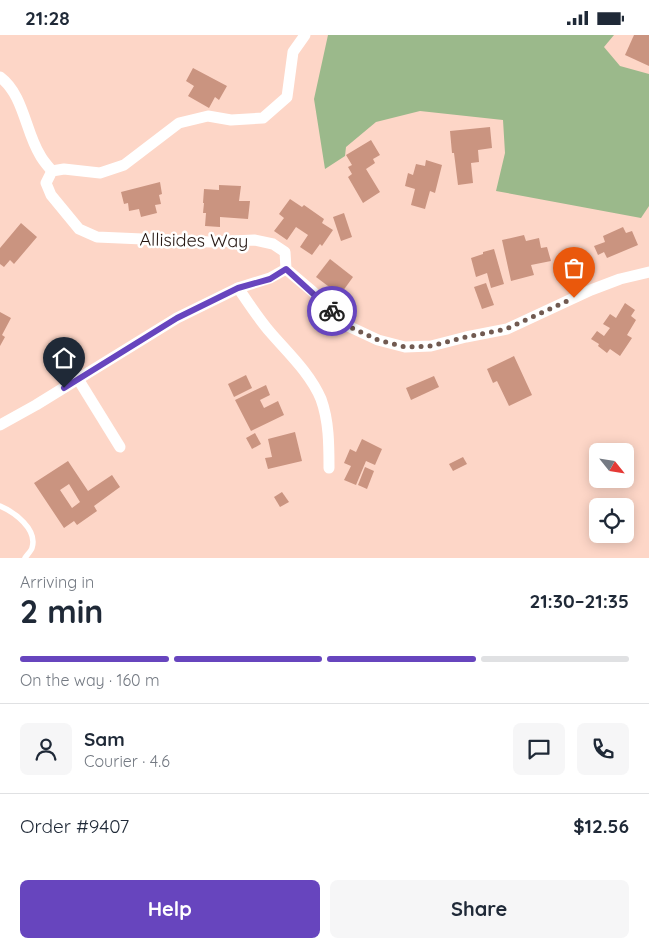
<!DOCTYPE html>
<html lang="en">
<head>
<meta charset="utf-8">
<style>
  body { margin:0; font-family:Quicksand,sans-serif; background:#f6f6f7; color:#1f2937; height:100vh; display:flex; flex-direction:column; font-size:19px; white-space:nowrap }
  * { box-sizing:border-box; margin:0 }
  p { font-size:16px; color:#747a83 }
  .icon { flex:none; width:28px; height:28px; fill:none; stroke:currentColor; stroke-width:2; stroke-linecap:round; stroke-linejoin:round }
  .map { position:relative; height:523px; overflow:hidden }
  .panel { display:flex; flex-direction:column; background:#fff; flex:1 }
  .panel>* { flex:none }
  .needle { width:32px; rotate:120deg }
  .fabs { position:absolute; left:589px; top:408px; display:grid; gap:10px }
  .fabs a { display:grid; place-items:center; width:45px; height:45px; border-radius:8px; background:#fff; box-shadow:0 2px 12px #0003; font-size:25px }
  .pin { position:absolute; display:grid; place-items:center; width:42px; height:42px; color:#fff; margin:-51px -21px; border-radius:50% 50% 50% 0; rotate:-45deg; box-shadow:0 0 5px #0007 }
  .pin .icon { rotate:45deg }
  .courier { position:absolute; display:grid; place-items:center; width:50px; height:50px; margin:-25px; border:4px solid #6745be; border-radius:50%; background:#fff; color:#222; box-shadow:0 1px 6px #0007 }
  .overview em { font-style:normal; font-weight:700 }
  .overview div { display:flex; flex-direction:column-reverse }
  .overview { display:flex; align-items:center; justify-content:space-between; height:85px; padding:0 20px }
  h1 { font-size:32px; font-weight:700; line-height:38px }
  .bar { display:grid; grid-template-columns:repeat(4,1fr); gap:8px 5px; align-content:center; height:60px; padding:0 20px }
  .bar i { height:6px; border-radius:4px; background:#e0e1e3 }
  .bar .selected { background:#6745be }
  .bar p { grid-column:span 4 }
  .line { display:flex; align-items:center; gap:12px; padding:0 20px; border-top:1px solid #e0e1e3 }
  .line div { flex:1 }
  .round { display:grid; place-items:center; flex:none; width:52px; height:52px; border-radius:8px; background:#f6f6f7 }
  .primary-button { display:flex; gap:10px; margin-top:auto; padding:10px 20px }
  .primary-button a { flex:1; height:58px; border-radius:8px; background:#6745be; color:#fff; font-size:20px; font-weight:700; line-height:58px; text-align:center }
  .primary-button a+a { background:#f6f6f7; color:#1f2937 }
  .status { display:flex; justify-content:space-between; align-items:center; height:35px; padding:0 25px; background:#fff; direction:ltr }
  .status svg { height:14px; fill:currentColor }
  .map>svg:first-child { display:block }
  .forest { fill:#9bb98b }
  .building { fill:#ca9480; fill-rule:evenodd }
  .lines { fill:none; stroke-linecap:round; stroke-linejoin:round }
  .service { stroke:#fff; stroke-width:5.5 }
  .minor { stroke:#fff; stroke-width:11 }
  .done { stroke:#715a51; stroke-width:5; stroke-dasharray:0 9 }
  .route { stroke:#6745be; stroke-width:6 }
  .labels { text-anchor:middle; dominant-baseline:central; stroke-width:5; stroke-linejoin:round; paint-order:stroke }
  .street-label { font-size:18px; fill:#251712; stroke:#fff }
</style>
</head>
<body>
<div class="status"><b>21:28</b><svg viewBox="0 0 49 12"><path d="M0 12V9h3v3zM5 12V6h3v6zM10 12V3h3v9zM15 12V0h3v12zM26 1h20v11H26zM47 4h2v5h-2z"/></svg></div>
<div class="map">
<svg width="649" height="523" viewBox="0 0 649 523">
  <rect width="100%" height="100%" fill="#fdd6c7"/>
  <!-- forest -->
  <path class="forest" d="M328,0H614L604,12L620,31L649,39V171L641,183L496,156L505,118L503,85L420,76L376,87L346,112L345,121L325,134L314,64Z"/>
  <!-- building -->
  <g class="building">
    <path d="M634,0H649V31L625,20Z"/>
    <path d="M193,33L227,51L219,65L215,62L209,73L188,61L194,51L186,46Z"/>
    <path d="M490,92L492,113L478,115L479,127L471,128L473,148L458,150L454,118H452L450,96Z"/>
    <path d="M371,105L380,120L373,124L375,128L366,134L380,157L363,168L348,142L352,139L348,132L352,130L346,120Z"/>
    <path d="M426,125L442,130L435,158L430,156L425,174L411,170L415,154L405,151L408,138L413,140L416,129L425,131Z"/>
    <path d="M160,147L162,159L159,160L161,169L155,170L157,178L141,182L139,174L129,176L128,168L124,169L121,157Z"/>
    <path d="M219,150L241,151L239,166H250L248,184L220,182V192L205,191L206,178H203L204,168H203L204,154L219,155Z"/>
    <path d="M290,164L302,172L304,170L324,184L322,188L333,195L322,211L320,209L312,220L300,212L308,200L296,192L287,205L274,196L284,183L279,179Z"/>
    <path d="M344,178L352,202L341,206L333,182Z"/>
    <path d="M21,188L37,202L14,229L10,225L4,232L0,229V213Z"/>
    <path d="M623,192L626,198L632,196L638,210L607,223L604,217L598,220L594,211L605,207L603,201Z"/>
    <path d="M524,200L526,206L539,203L541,213L547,212L551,226L531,230L534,240L511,246L502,205Z"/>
    <path d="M494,214L504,249L491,253L487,238L476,242L471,223L483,219V217Z"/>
    <path d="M330,224L353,242L340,260L316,242Z"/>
    <path d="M486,248L494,270L482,274L474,252Z"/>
    <path d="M625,268L635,275L631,281L636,285L627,300L632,303L620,321L610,314L607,318L598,311L599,309L591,304L597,296L604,301L610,293L603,289L610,279L616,283Z"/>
    <path d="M0,277L11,283L2,300L5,302L0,311Z"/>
    <path d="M514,321L532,360L509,371L497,346L493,348L487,334Z"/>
    <path d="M246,340L252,353L234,362L228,349Z"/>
    <path d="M434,341L439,352L411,365L406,353Z"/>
    <path d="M266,350L270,360L260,365L264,373L278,366L284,380L251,396L235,365Z"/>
    <path d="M295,397L302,426L268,434L265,423L272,422L268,404Z"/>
    <path d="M255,398L261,409L252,414L246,403Z"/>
    <path d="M362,404L382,414L375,430L366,426L356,450L344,445L351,431L344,428L350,414L356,417Z"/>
    <path d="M463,422L467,429L453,436L449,429Z"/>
    <path d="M68,426L88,456L112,440L120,452L94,471L97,476L77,490L74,486L64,493L34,448ZM69,449L80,467L72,473L60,455Z"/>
    <path d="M365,432L374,436L367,454L358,450Z"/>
    <path d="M282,457L289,467L280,472L274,462Z"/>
  </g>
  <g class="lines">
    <!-- service -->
    <path class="service" d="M0,471C14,477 38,494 32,513C31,516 27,520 25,523"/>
    <!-- minor -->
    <g class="minor">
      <path d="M305,0L293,17L287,62L263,83L231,85L208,81L179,88L124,130L100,138L64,134L52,136L46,148L51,160L79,194L97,202L211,207L254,205L273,209L285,217L286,234L312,256L348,291L378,305L405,312L431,311L466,302L507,294L591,255L620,244L649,237"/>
      <path d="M0,42C24,60 25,96 40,120C43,126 48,131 52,136"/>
      <path d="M238,253C248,267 258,283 270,297C288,318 310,338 321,364C329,386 329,410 329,433"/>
      <path d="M78,344L120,412"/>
      <path d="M0,390L36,370L177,283L238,253L270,243L286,234"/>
    </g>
  </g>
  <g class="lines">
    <!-- done -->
    <path class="done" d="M332,276L348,291L378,305L405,312L431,311L466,302L506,294L574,263"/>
    <!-- route -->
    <path class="route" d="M64,353L177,283L238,253L270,244L286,234L332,276"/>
  </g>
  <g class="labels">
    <!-- street labels -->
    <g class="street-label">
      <text transform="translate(194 205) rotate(1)">Allisides Way</text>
    </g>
  </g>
</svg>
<div class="fabs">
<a><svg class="needle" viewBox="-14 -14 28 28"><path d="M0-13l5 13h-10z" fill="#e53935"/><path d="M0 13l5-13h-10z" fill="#747a83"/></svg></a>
<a><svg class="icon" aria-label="locate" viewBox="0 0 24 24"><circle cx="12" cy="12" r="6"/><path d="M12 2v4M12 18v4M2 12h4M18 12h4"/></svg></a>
</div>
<div class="pin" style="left:574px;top:263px;background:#ea580c"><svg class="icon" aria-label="bag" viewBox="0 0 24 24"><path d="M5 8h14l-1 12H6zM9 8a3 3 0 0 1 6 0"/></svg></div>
<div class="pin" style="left:64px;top:353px;background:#1f2937"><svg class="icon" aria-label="home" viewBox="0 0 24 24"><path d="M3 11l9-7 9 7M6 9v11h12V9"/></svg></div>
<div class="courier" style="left:332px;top:276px"><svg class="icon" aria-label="bike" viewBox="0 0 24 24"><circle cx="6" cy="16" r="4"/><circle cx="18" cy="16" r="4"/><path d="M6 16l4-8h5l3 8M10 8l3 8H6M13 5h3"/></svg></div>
</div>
<section class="panel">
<div class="overview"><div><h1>2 min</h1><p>Arriving in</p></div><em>21:30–21:35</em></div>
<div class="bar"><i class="selected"></i><i class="selected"></i><i class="selected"></i><i></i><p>On the way · 160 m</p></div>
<div class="line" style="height:90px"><a class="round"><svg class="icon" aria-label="person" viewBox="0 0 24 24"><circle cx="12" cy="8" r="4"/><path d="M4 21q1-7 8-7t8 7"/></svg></a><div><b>Sam</b><p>Courier · 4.6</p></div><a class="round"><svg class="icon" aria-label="chat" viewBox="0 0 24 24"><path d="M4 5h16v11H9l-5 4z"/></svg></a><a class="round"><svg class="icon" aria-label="phone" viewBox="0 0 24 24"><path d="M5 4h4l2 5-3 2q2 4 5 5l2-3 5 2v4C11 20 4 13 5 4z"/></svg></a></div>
<div class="line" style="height:65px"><div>Order #9407</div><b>$12.56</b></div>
<div class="primary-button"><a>Help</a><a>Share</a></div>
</section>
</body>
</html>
